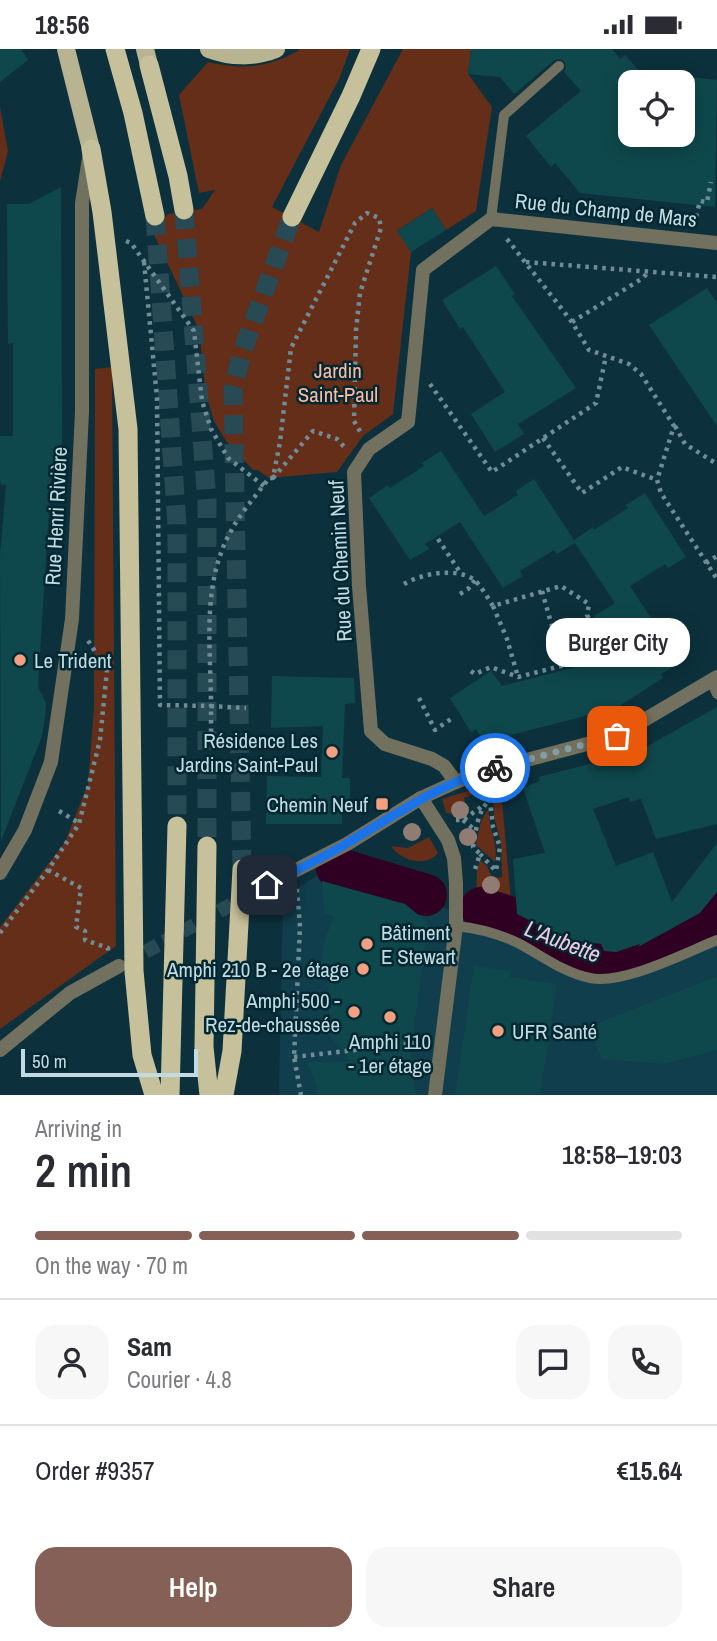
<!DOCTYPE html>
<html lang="en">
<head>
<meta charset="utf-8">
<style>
  body { margin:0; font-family:"Archivo Narrow",sans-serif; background:#f7f7f7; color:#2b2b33; height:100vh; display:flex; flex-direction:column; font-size:26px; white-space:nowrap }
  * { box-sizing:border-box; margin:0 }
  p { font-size:23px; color:#7c7c81 }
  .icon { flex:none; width:38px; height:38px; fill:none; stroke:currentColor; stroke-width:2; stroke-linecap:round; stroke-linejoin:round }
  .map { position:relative; height:1046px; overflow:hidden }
  .side { display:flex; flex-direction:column; background:#fff; flex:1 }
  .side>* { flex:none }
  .fabs { position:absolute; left:618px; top:21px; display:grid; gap:14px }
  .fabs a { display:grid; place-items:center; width:77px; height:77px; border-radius:14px; background:#fff; box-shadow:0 4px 18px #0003; font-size:35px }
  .scale { position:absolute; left:21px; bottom:18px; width:177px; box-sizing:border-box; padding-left:7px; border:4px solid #c2dae2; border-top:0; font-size:19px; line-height:24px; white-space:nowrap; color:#c2dae2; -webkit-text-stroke:5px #012731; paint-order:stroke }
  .pin { position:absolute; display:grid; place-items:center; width:60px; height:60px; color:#fff; margin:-30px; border-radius:14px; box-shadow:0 4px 10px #0006 }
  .courier { position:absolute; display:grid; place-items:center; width:70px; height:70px; margin:-35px; border:5px solid #1a73e8; border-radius:50%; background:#fff; color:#222; box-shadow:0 2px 9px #0007 }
  .bubble { position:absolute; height:49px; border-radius:21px; background:#fff; box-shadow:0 4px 18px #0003; font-size:23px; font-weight:600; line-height:49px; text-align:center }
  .head em { font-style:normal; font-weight:600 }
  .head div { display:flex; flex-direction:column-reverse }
  .head { display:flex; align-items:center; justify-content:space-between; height:119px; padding:0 35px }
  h1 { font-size:46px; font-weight:600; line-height:52px }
  .bar { display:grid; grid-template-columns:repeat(4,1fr); gap:10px 7px; align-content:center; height:84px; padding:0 35px }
  .bar i { height:9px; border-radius:5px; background:#e1e1e2 }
  .bar .active { background:#856056 }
  .bar p { grid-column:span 4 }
  .line { display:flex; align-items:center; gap:18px; padding:0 35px; border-top:2px solid #e1e1e2 }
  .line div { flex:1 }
  .round { display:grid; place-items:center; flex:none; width:74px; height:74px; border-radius:21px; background:#f7f7f7 }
  .primary-button { display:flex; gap:14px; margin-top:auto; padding:14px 35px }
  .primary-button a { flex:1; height:80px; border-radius:21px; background:#856056; color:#fff; font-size:28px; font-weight:600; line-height:80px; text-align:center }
  .primary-button a+a { background:#f7f7f7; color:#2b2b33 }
  .status { display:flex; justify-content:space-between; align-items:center; height:49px; padding:0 35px; background:#fff; direction:ltr }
  .status svg { height:19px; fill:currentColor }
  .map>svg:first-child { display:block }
  .built { fill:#103e4c }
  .green { fill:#642e19 }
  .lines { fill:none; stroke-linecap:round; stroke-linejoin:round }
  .river { stroke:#300023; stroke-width:42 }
  .building { fill:#0f484c }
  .tertiary-tunnel { stroke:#274a55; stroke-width:14; stroke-dasharray:14 7; stroke-linecap:butt }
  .trunk-tunnel { stroke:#274a55; stroke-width:19; stroke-dasharray:19 10; stroke-linecap:butt }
  .path { stroke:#708d97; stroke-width:4.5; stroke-dasharray:3.5 5; stroke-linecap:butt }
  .service { stroke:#72705f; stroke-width:10 }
  .minor { stroke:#72705f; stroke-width:14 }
  .tertiary { stroke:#72705f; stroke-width:14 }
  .primary { stroke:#b8b491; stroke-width:18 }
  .trunk { stroke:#c6c19a; stroke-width:19 }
  .tree { fill:#917c73 }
  .done { stroke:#829fa8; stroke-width:7; stroke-dasharray:0 12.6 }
  .route { stroke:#1a73e8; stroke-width:9 }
  .poi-dot { fill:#f2a080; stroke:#012731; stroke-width:2.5 }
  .labels { text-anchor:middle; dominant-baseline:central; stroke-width:5; stroke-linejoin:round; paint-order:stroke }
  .street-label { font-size:21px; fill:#c2dae2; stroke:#012731 }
  .park-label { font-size:21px; fill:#febaa0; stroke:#012731 }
  .poi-label { font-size:21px; fill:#c2dae2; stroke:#012731; text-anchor:end }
  .water-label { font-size:23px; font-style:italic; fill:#f3c8e2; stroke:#012731 }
</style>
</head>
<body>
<div class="status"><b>18:56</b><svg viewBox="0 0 49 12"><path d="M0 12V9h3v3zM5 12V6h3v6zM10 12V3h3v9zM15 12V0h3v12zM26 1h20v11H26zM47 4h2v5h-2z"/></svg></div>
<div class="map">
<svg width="717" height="1046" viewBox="0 0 717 1046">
  <rect width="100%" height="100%" fill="#0c313c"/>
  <!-- built -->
  <path class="built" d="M321,824L503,876L570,909L598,917L643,911L714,874L717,870V1046H279L283,849Z"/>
  <!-- green -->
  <g class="green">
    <path d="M301,0H350L340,28L272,158L319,183L341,116L403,0H471L468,25L492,58L476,162L446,181L432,159L398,181L411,203L393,365L363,387L337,423L269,429L258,421H253L226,392L214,372L206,346L199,281L149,175L161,173L168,165L202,160L215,141L199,144L179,46L208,13C243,21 269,19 301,0Z"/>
    <path d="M0,58L8,102L0,133Z"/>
    <path d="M112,318L116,897L0,980V878L65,793L88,735L94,658L95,320Z"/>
    <path d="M484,737L485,748L481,751L477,744L464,749C468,768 463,765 446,764L442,750Z"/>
    <path d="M493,740H501L512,864L476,851L477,821L480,811L487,817L492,829L502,828L501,794L494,768Z"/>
    <path d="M489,759C487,778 499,793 495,813L476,796L481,772Z"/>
    <path d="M429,788L438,804C426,819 401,812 391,797L408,799Z"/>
  </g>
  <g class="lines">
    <!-- river -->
    <g class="river">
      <path d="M337,819L426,846"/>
      <path d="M481,859L512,869L603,912L647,901L712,866L717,858"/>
    </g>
  </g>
  <!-- building -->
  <g class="building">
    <path d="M0,0H21L28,11L0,33Z"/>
    <path d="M471,0H612L620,10L625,6L649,33H630V86H682V27L717,31L715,158L580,144L555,114L551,118L526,87L581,42L564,23L566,19L565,13L561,10L555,11L514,45L500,28L468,25Z"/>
    <path d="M61,138L62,390L59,428L51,427L38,638L46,654L45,668L42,687L1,792L0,506L6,436H1L0,431V387H13V294L8,295L7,155H29Z"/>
    <path d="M432,159L446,181L411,203L397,182Z"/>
    <path d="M496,217L515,245L512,247L576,339L518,375L524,385L495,403L471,365L505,343L463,278L460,280L442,251Z"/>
    <path d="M707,239L717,254V377L649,276Z"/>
    <path d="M441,402L484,467L518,446L516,442L534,430L574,491L593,478L594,481L628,459L626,456L645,444L686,508L668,519L665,515L630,537L680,614L661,625L663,629L616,659L484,693L476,680L471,683L450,649L491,622L502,637L596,613L616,600L594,567L615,554L575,494L557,505L554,501L520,522L523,527L503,539L460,473L425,495L429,500L410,511L369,449L388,436L390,439L424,417L422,414Z"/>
    <path d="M272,627L354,629L355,654L345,655L342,729H350V750H342V775H266L267,727L321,728L323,677L271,679Z"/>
    <path d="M717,658V775L656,790L641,750L630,753L629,748L593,760L616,817L653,803L672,853L717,794V843L700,864L638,898L640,895L616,903L604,902L601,895L569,891L517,865L513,810L545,804L523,739L540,732L539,728L639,702Z"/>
    <path d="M322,832L405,855L428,874L413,986H408L416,1046H317V1037L307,1014L351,1012L318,972H329L328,921H320L325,890L334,868L324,864Z"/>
    <path d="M474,917L511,922L510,928L557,935L540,1046H455Z"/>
    <path d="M717,927V1001L664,1015L602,1010L588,978Z"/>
  </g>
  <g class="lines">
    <!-- tertiary-tunnel -->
    <path class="tertiary-tunnel" d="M127,913L267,836"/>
    <!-- trunk-tunnel -->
    <g class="trunk-tunnel">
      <path d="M184,161L207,452V797"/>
      <path d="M155,167L177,475V777"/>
      <path d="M242,820L233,341L242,303L292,168"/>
    </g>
    <!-- path -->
    <g class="path">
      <path d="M694,176L700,152L707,153L711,133"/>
      <path d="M507,190L572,273L589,301L629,315L641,325L674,377L657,431L661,444L717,530"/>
      <path d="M126,192L131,194L194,282L202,352L211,380L228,409L264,437"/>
      <path d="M144,213L157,349L160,656L211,657C211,599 201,535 231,482C241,463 256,447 269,429H273L280,393L291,299L355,174L367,164L379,169L381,179L360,244L356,281L354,372L361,384"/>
      <path d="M526,213L717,228"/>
      <path d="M572,273L643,229L649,222"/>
      <path d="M430,335L492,423L596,354L606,307"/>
      <path d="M675,377L685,395L717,415"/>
      <path d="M543,389L582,444L622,418L657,431"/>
      <path d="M273,429L313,382L337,390L347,401"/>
      <path d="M438,490L460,523"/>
      <path d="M706,514L717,507"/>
      <path d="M404,535C421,525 455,518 473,530C481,536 487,548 493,557L561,537L589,555L587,566L605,600L592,609L518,628L491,618L475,625L468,620"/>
      <path d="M542,542L563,616"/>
      <path d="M460,545L468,540L475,531"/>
      <path d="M493,557L507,590L518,628"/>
      <path d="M419,649L435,681L454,668"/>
      <path d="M211,683V657L246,659"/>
      <path d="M59,762L79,774"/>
      <path d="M456,771H463L484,756"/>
      <path d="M463,771L476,782"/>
      <path d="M480,805L496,822L500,798L493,778L490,752"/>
      <path d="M475,820L480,805L473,798C476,783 477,761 490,751V739"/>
      <path d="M48,821L81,839L76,878L85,882V891L108,899V904"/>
      <path d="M297,840L300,878L294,1008L301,1046"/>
      <path d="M0,884L48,821L79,775L100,691L107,621L87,590"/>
      <path d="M294,1008L425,993"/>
    </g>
    <!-- service -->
    <g class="service">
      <path d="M491,170L504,66L559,17"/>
      <path d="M711,632L717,645"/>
      <path d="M456,877C477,879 499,885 518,894C541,906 564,924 590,929C623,936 685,904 717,891"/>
    </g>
    <!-- minor -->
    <g class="minor">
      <path d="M456,733L444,717L432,710L385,695L371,682L359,537L354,423L369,400L408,373L423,221L491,170L717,194"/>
      <path d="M421,749L448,791L454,809L456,834V877L435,1046"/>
    </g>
    <!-- tertiary -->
    <g class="tertiary">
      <path d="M0,824L25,781L51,713L72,570L82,363V154L89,109"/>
      <path d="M267,836L347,795L421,749L456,733L485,722L617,687L717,628"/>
      <path d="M0,1001L70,944L119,917"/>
    </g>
    <!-- primary -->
    <g class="primary">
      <path d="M66,0L91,100"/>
      <path d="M145,0L149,16"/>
      <path d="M209,0C230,8 254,9 276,0"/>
    </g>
    <!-- trunk -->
    <g class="trunk">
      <path d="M115,0L133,64L155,167"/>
      <path d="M149,16L178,127L184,161"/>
      <path d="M91,100L102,163L128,380L134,922L142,1006L154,1046"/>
      <path d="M292,168L351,47L371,0"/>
      <path d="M207,797L204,998L209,1046"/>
      <path d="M170,1046L177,777"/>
      <path d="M224,1046L232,1002L242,820"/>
    </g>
  </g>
  <!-- trees -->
  <g class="tree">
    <circle cx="460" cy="761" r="9"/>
    <circle cx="412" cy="783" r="9"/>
    <circle cx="468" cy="788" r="9"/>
    <circle cx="491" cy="836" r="9"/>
  </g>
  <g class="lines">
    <!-- done -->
    <path class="done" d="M495,719L617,687"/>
    <!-- route -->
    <path class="route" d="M267,836C294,822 323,809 349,793C397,765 441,734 495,719"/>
  </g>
  <!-- markers -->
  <g class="poi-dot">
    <circle cx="20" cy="611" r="7"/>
    <circle cx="332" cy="703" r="7"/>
    <rect x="375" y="748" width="14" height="14" rx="3.5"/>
    <circle cx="367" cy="895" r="7"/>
    <circle cx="363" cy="920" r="7"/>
    <circle cx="354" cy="963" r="7"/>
    <circle cx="390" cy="968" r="7"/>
    <circle cx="498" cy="982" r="7"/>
  </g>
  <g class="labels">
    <!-- street labels -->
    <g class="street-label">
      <text transform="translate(606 161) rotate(6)">Rue du Champ de Mars</text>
      <text transform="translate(56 467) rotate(-87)">Rue Henri Rivière</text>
      <text transform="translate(340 512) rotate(-93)">Rue du Chemin Neuf</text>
    </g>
    <!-- park labels -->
    <g class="park-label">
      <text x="338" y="321">Jardin<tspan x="338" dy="24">Saint-Paul</tspan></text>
    </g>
    <!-- poi labels -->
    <g class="poi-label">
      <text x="34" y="611" text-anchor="start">Le Trident</text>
      <text x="318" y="691">Résidence Les<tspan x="318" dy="24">Jardins Saint-Paul</tspan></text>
      <text x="368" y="755">Chemin Neuf</text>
      <text x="381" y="883" text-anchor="start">Bâtiment<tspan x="381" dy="24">E Stewart</tspan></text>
      <text x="349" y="920">Amphi 210 B - 2e étage</text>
      <text x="340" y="951">Amphi 500 -<tspan x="340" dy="24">Rez-de-chaussée</tspan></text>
      <text x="512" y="982" text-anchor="start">UFR Santé</text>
      <text x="390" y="992" text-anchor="middle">Amphi 110<tspan x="390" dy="24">- 1er étage</tspan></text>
    </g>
    <!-- water labels -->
    <g class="water-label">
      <text transform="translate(563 892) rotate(21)">L'Aubette</text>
    </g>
  </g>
</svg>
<div class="fabs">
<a><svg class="icon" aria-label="locate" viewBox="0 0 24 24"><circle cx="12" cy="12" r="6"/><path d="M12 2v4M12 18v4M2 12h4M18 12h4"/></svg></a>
</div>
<div class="scale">50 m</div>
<div class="pin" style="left:617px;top:687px;background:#ea580c"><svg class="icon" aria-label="bag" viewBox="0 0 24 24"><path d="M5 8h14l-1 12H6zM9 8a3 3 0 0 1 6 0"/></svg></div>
<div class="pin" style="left:267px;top:836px;background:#1f2937"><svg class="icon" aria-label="home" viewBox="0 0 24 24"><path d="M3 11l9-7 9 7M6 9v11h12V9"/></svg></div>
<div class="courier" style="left:495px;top:719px"><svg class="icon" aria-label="bike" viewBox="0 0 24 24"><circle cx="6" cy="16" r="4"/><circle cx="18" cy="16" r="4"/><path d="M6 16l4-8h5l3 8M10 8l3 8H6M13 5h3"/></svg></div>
<div class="bubble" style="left:546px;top:569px;width:144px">Burger City</div>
</div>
<section class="side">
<div class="head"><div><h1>2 min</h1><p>Arriving in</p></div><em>18:58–19:03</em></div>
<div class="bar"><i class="active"></i><i class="active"></i><i class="active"></i><i></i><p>On the way · 70 m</p></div>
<div class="line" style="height:126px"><a class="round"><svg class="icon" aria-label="person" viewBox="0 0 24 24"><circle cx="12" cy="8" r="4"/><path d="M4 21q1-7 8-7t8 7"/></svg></a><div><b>Sam</b><p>Courier · 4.8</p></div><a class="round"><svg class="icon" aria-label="chat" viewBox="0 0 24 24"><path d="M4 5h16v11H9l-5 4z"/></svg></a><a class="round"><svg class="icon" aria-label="phone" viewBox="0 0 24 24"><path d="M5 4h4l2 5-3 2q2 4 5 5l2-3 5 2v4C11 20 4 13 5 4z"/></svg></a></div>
<div class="line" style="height:91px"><div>Order #9357</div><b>€15.64</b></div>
<div class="primary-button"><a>Help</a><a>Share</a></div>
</section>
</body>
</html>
